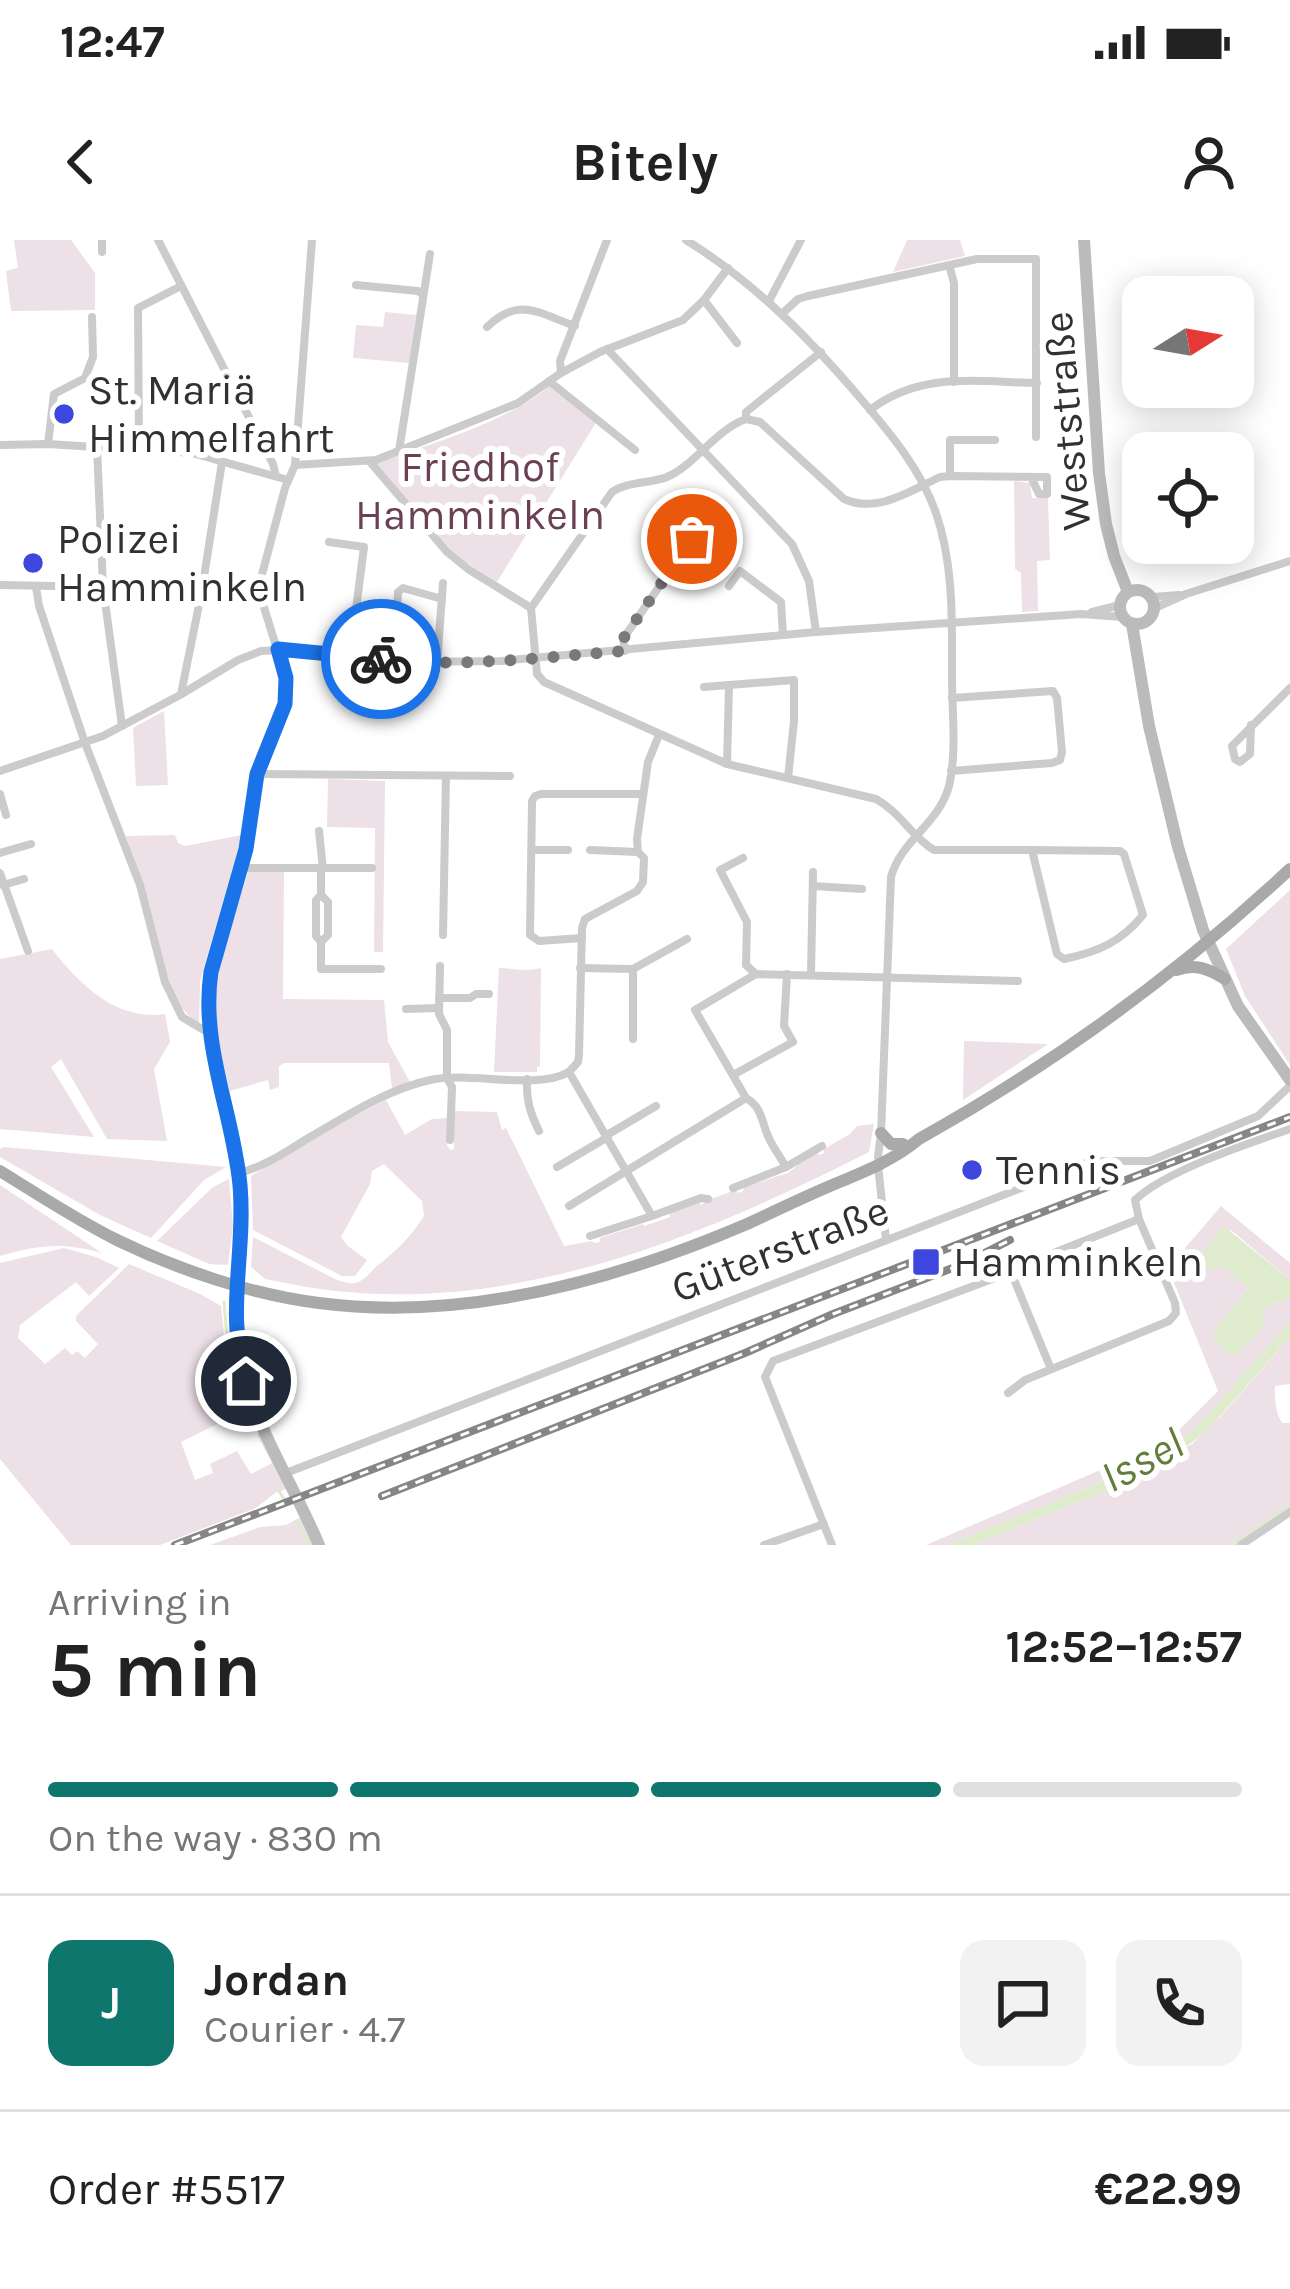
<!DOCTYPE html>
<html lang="en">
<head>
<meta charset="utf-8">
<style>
  body { margin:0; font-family:Karla,sans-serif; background:#f2f2f2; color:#222; height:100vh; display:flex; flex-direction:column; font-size:45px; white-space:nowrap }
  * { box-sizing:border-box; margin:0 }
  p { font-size:39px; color:#767676 }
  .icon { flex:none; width:66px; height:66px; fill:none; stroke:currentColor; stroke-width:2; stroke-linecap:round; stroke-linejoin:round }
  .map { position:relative; height:1305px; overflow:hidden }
  .side { display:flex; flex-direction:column; background:#fff; flex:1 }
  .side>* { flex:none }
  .needle { width:78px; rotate:79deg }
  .controls { position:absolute; left:1122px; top:36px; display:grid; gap:24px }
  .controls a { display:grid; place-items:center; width:132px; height:132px; border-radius:24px; background:#fff; box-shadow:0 6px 30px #0003; font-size:60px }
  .pin { position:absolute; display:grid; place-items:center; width:102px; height:102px; color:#fff; margin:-51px; border:6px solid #fff; border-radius:50%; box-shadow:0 3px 12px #0007 }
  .courier { position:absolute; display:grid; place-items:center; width:120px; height:120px; margin:-60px; border:9px solid #1a73e8; border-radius:50%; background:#fff; color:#222; box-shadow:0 3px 15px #0007 }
  .head em { font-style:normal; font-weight:700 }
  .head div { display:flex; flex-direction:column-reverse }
  .head { display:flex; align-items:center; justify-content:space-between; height:204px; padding:0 48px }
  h1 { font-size:78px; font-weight:700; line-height:90px }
  .bar { display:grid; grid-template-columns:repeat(4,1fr); gap:18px 12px; align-content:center; height:144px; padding:0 48px }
  .bar i { height:15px; border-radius:9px; background:#e0e0e0 }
  .bar .selected { background:#0f766e }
  .bar p { grid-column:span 4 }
  .line { display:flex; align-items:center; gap:30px; padding:0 48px; border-top:3px solid #e0e0e0 }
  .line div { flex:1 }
  .round { display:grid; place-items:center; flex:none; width:126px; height:126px; border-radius:24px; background:#f2f2f2 }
  .status { display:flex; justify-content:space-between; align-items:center; height:84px; padding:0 60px; background:#fff; direction:ltr }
  .status svg { height:33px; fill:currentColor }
  header { display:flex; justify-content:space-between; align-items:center; height:156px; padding:0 48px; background:#fff; font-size:54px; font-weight:700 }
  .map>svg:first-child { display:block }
  .green { fill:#ede0e7 }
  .water { fill:#dfebcd }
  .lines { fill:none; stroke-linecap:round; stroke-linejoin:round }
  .stream { stroke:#dfebcd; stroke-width:3 }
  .street { stroke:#cbcbcb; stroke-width:8 }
  .secondary { stroke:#bbb; stroke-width:12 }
  .primary { stroke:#a9a9a9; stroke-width:12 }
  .rail-casing { stroke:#868686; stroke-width:8 }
  .rail { stroke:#fff; stroke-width:3; stroke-dasharray:9; stroke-linecap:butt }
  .done { stroke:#797979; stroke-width:12; stroke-dasharray:0 21.6 }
  .route { stroke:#1a73e8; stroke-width:15 }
  .poi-dot { fill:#3d47de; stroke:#fff; stroke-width:4.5 }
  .labels { text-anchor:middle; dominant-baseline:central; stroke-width:12; stroke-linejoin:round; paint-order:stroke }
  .poi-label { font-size:42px; fill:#313131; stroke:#fff; text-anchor:start }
  .street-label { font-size:42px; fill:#313131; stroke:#fff }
  .park-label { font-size:42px; fill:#6b4054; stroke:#fff }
  .water-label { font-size:45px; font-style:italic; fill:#637d3b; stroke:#fff }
</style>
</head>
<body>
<div class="status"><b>12:47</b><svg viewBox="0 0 49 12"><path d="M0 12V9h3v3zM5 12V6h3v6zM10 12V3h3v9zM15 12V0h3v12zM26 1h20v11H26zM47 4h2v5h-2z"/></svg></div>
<header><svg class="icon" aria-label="back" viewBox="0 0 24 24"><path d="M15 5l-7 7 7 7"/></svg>Bitely<svg class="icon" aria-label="person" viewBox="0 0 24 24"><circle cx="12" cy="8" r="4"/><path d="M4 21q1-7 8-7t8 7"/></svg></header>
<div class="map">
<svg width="1290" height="1305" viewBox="0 0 1290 1305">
  <rect width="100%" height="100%" fill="#fff"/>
  <!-- green -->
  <g class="green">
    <path d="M14,0H71L95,33V70L11,71L6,31L18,28Z"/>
    <path d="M907,0H960L965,16L893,32Z"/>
    <path d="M385,72L416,75L409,123L353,118L356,85L383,87Z"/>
    <path d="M549,146L597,181L497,342L456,316L376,226L377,223C425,206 512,180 549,146Z"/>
    <path d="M1014,241L1030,243L1032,258H1048L1050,320L1037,321L1038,371L1022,372L1021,333L1015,329Z"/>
    <path d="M164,471L168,545L136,546L133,488Z"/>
    <path d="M328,539L385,541L383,712H374L375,588L327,587Z"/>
    <path d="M175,595L178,603L185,606L242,595L200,742L199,787L176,761L170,746L126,596Z"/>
    <path d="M248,632H284L283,759L384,760L388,802L410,842L392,849L389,823H284L279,826V847L270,850L268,840L230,851C221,816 213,781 217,745C221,707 237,669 248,632Z"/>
    <path d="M1290,650V825L1245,756L1226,709Z"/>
    <path d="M52,709C80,745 116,781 165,774L170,802L154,829L167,901L107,899L61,819L51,827L94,897L0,889V719Z"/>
    <path d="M499,728C514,728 526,732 541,728L540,827H537V832H494Z"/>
    <path d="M964,801L1048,804L963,860Z"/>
    <path d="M386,860L405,895L432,879L447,878V905L450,910L454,909V871L497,872L502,890L506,888L564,1006L592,1001L595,1003L600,1002V998L643,984L644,986L670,977V972L699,962L702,965L705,961L736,950L738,953L743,951L744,947L788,933L814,912L820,915L824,913V909L850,894L857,886L874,884L869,912C707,994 532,1068 346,1052C319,1050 291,1044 265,1039L251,1027L253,997L335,1039C340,1041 349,1044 354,1043C364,1042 370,1032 377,1026C396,1011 411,997 424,976L422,961L384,924L372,931L370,944L341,997L348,1006L367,1020L355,1036H342L253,990L251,936L344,881Z"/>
    <path d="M4,907L226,927L204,940L151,998L100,975L0,917V909Z"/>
    <path d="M229,939L233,986L228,1025L209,1024L157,1001L213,947Z"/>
    <path d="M0,945L102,1013C61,1002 39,1005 0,1016Z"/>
    <path d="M1221,966L1290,1023V1040L1231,990L1193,1035L1223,1025L1248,1049L1213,1091L1261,1071C1268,1061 1282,1065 1290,1056V1082L1201,1182L1180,1200L1087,1248L1044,1266L947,1305H926L1147,1210L1176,1193L1218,1151L1168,1028Z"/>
    <path d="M64,1008L96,1017L119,1028L89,1056L76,1042L20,1085L18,1098L45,1124L65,1108L72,1115L77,1111L85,1118L98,1104L76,1081V1076L129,1024L200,1054L221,1066L227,1125L243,1171L181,1202L195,1240L213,1233L210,1224L237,1211L251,1234L272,1223L257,1195L259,1192L286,1249L275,1253L256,1268L160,1305H71L0,1219V1023Z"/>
    <path d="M1290,1097V1144L1275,1146C1274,1157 1276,1174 1282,1183H1290V1269L1237,1305H974L1107,1250L1192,1204L1221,1176Z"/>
    <path d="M301,1277L314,1305H210L260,1287L286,1285Z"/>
  </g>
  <!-- water -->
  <g class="water">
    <path d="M1225,987L1290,1040V1056C1282,1065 1268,1061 1261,1071L1265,1085L1236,1115C1223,1115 1216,1102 1213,1091L1248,1049L1223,1026L1193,1035L1189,1030L1221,989Z"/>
    <path d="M1290,1082V1097L1206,1192L1176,1214L1107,1250L974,1305H947L1087,1248L1180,1200L1201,1182Z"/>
  </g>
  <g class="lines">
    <!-- stream -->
    <g class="stream">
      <path d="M224,1062L228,1110L244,1167"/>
      <path d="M279,1251L284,1259"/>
      <path d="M296,1281L310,1305"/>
      <path d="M1232,1305L1290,1266"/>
    </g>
    <!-- street -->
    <g class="street">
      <path d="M102,0V12"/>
      <path d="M158,0L273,224L276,236"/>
      <path d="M686,0C755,43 809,98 861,159C891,194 921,230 936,273C954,325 952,383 952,437C952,472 957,513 949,546C939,584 901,600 891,637L881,893L878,917"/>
      <path d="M949,25L954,43V142"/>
      <path d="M356,45L418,51L422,54"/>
      <path d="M704,60L737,103"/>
      <path d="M769,61L801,0"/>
      <path d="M783,73L798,59L808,56L977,19H1036V197"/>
      <path d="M487,87C519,56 538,73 575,86"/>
      <path d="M607,109L792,304L809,341L816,392"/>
      <path d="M821,112L746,172V179C715,190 694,226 667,237C649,244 628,241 612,252L531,368L537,434L544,442L727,524L876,559C901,573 912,597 934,610H1032"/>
      <path d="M561,133L560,121L607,0"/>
      <path d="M549,141L635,210"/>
      <path d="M870,170C921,131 976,142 1037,143"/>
      <path d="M746,179L760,182L844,259C877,274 910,251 940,237L950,236L1047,237V254H1039L1031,237"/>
      <path d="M48,204L54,154L85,138L93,117L92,77"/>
      <path d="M0,205L48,204L192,213L288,240"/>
      <path d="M97,207L103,347L122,486"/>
      <path d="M139,208L138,68L181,46"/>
      <path d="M399,211L430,14"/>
      <path d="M370,222L447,312L468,329L531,368"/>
      <path d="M295,225L376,220L518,163L561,133L600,112L683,80L704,60L728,28"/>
      <path d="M950,236V200H995"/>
      <path d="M329,302L364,307L350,416"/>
      <path d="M0,345L103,347"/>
      <path d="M729,346L740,331L781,362L783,395"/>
      <path d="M36,347L39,366L85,503L140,645L165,742L182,777L209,793"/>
      <path d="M1152,357L1179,355"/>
      <path d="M1155,368L1186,354L1290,321"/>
      <path d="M356,369L397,372L398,352L403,348L442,359"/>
      <path d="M1092,372L1120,365"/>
      <path d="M625,411L623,399L692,299"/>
      <path d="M437,423L443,343"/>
      <path d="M704,447L729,445"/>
      <path d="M181,454L202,350L222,222"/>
      <path d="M1251,485L1250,514L1240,522L1235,519L1232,506L1290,448"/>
      <path d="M727,524L729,445L794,440V481L788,538"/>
      <path d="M0,531L103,496L180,455L238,420L261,411L299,409L405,422L501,421L816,392L1081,374L1122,377"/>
      <path d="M951,531L1052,523L1060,520L1062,512L1057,458L1053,451L952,458"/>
      <path d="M257,534L510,536"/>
      <path d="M0,554L6,575"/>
      <path d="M319,591L323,629"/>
      <path d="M532,610H568"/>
      <path d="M590,610L638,612"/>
      <path d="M1032,610L1120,611L1124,614L1143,675C1121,702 1098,712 1064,719L1057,714Z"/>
      <path d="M0,613L31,604"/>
      <path d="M743,618L720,630L747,682L746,725L756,734"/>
      <path d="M241,628H372"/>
      <path d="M321,629V655L316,660V696L321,702L328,695V662L321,655"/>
      <path d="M0,633L28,711"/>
      <path d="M3,645L24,639"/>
      <path d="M813,646L862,649"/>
      <path d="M443,695L446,536"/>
      <path d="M582,698L539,701L530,695L532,561L535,556L541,554H643"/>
      <path d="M321,702V729H381"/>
      <path d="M440,726L439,774L447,790V838L452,847L450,900"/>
      <path d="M580,728L633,729V799"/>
      <path d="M633,729L687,699"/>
      <path d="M811,734L813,632"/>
      <path d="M439,758H470L476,754H489"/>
      <path d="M406,769L439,768"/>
      <path d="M569,832L578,822L579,815L582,688L585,679L637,651L643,642L644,618L638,612L637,599L648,522L659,495"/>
      <path d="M569,832L652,976L701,958L708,959"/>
      <path d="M733,835L793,802L784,786L787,734"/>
      <path d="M527,839C526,859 530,873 539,891"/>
      <path d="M607,895L656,866"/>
      <path d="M878,925L886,1000"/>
      <path d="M557,927L608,897"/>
      <path d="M786,927C780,916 770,904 766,891C761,877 760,866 746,858L695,770L756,734L1018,741"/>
      <path d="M238,933C262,928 284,913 305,900C345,877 385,850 430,840C471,831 535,851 569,832"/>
      <path d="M733,948L786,927L822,906"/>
      <path d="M569,966L746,858"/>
      <path d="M590,996L652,976"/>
      <path d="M1011,1032L1051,1129"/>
      <path d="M237,1045C245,996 244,945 233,897C220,842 202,789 211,732L246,609L257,534L285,463L286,438L262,361L260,342L285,248L295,225L312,0"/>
      <path d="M1008,1153L1025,1140L1169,1081L1176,1073L1175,1063L1139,979L1135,960C1165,931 1249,903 1290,889"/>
      <path d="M286,1233L1091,921H1150L1258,876L1290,846"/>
      <path d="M764,1305L824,1284"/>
      <path d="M832,1305L765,1137L773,1121L1011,1032L1026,1024L1139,979"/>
      <path d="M1241,1305L1290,1272"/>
    </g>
    <!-- secondary -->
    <g class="secondary">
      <path d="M1084,0L1099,233L1106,284L1114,316L1128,352"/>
      <circle cx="1137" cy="367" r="17"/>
      <path d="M1132,384L1149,486L1178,607L1203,690L1238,766L1290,840"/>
      <path d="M237,1045C222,1140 284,1222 319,1305"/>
    </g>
    <!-- primary -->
    <g class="primary">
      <path d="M1177,730C1195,723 1209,729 1225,739"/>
      <path d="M881,893L891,904H903"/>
      <path d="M0,931C39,955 78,981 119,1001C179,1030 253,1055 319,1063C465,1082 614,1041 747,984C775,971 802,958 830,946C861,933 893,921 919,899C1054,824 1177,734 1290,629"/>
    </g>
    <!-- rail casing -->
    <g class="rail-casing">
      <g id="rail">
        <path d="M382,1256L745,1113L833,1074L963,1024L1010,1000"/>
        <path d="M175,1305L1290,877"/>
      </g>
    </g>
    <!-- rail -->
    <use href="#rail" class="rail"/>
  </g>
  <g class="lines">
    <!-- done -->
    <path class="done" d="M381,419C462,428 543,417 625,411L623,399L692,299"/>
    <!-- route -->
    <path class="route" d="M246,1141C225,1071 246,1015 240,945C233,873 200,805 211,732L246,609L257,534L285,464L286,438L278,409L381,419"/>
  </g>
  <!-- markers -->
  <g class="poi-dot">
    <circle cx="64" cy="174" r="12"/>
    <circle cx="33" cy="323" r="12"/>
    <circle cx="972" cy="930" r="12"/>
    <rect x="911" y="1007" width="30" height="30" rx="6"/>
  </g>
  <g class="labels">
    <!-- poi labels -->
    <g class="poi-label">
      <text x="88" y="150">St. Mariä<tspan x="88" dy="48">Himmelfahrt</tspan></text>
      <text x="57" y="299">Polizei<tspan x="57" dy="48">Hamminkeln</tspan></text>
      <text x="996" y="930">Tennis</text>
      <text x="953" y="1022">Hamminkeln</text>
    </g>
    <!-- street labels -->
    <g class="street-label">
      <text transform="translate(1067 181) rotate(-95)">Weststraße</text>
      <text transform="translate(780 1009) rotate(-21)">Güterstraße</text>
    </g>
    <!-- park labels -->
    <g class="park-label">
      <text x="480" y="227">Friedhof<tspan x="480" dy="48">Hamminkeln</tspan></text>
    </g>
    <!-- water labels -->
    <g class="water-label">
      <text transform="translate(1142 1220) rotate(-28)">Issel</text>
    </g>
  </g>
</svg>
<div class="controls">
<a><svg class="needle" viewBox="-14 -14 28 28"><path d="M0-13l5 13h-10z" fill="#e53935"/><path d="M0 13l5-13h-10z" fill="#767676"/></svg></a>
<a><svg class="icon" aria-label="locate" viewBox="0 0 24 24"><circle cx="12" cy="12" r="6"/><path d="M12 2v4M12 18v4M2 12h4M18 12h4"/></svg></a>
</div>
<div class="pin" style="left:692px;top:299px;background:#ea580c"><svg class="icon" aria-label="bag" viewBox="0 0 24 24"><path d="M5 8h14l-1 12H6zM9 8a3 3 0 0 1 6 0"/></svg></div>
<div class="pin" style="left:246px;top:1141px;background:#1f2937"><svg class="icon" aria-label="home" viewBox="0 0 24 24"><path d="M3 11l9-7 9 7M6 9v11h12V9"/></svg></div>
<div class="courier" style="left:381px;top:419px"><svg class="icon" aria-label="bike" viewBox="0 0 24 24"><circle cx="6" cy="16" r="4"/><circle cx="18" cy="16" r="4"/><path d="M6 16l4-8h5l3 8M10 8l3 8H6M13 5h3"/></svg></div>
</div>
<section class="side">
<div class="head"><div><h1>5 min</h1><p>Arriving in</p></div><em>12:52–12:57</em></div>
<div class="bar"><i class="selected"></i><i class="selected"></i><i class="selected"></i><i></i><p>On the way · 830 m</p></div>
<div class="line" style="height:216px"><b class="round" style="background:#0f766e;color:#fff">J</b><div><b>Jordan</b><p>Courier · 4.7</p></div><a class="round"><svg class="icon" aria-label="chat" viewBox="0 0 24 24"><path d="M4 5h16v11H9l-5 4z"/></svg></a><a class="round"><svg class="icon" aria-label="phone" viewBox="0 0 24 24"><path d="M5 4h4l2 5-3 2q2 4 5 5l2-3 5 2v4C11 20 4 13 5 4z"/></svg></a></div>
<div class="line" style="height:156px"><div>Order #5517</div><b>€22.99</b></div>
</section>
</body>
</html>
